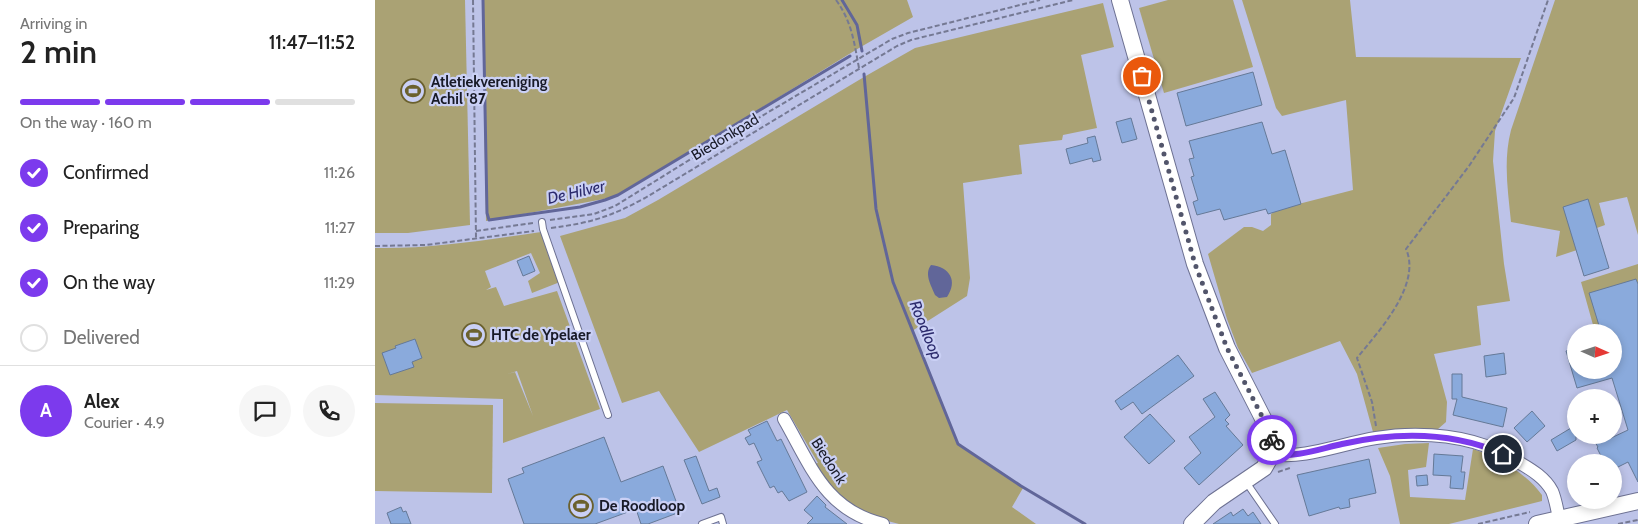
<!DOCTYPE html>
<html lang="en">
<head>
<meta charset="utf-8">
<style>
  body { margin:0; font-family:Cabin,sans-serif; background:#f6f6f6; color:#222; height:100vh; display:flex; flex-direction:column; font-size:19px; white-space:nowrap }
  * { box-sizing:border-box; margin:0 }
  p { font-size:16px; color:#767676 }
  .icon { flex:none; width:28px; height:28px; fill:none; stroke:currentColor; stroke-width:2; stroke-linecap:round; stroke-linejoin:round }
  .map { position:relative; flex:1; overflow:hidden }
  .details { display:flex; flex-direction:column; background:#fff; width:375px }
  .details>* { flex:none }
  .needle { width:32px; rotate:93deg }
  .controls { position:absolute; left:1192px; top:324px; display:grid; gap:10px }
  .controls a { display:grid; place-items:center; width:55px; height:55px; border-radius:50%; background:#fff; box-shadow:0 2px 8px #0003; font-size:25px }
  .pin { position:absolute; display:grid; place-items:center; width:42px; height:42px; color:#fff; margin:-21px; border:2px solid #fff; border-radius:50%; box-shadow:0 1px 5px #0007 }
  .courier { position:absolute; display:grid; place-items:center; width:50px; height:50px; margin:-25px; border:4px solid #7c3aed; border-radius:50%; background:#fff; color:#222; box-shadow:0 1px 6px #0007 }
  .summary em { font-style:normal; font-weight:600 }
  .summary div { display:flex; flex-direction:column-reverse }
  .summary { display:flex; align-items:center; justify-content:space-between; height:85px; padding:0 20px }
  h1 { font-size:32px; font-weight:600; line-height:38px }
  .bar { display:grid; grid-template-columns:repeat(4,1fr); gap:8px 5px; align-content:center; height:60px; padding:0 20px }
  .bar i { height:6px; border-radius:4px; background:#e0e0e0 }
  .bar .active { background:#7c3aed }
  .bar p { grid-column:span 4 }
  .line { display:flex; align-items:center; gap:12px; padding:0 20px; border-top:1px solid #e0e0e0 }
  .line div { flex:1 }
  .round { display:grid; place-items:center; flex:none; width:52px; height:52px; border-radius:26px; background:#f6f6f6 }
  ol { padding:0 20px; list-style:none }
  li { display:flex; align-items:center; gap:15px; height:55px }
  li p { margin-inline-start:auto }
  li .icon { padding:5px; border-radius:50%; background:#7c3aed; color:#fff; stroke-width:4 }
  li:last-child { color:#767676 }
  li i { width:28px; height:28px; border:2px solid #e0e0e0; border-radius:50% }
  main { display:flex; flex:1; min-height:0 }
  .map>svg:first-child { display:block }
  .green { fill:#aaa274; fill-rule:evenodd }
  .water { fill:#616699 }
  .lines { fill:none; stroke-linecap:round; stroke-linejoin:round }
  .stream { stroke:#616699; stroke-width:3 }
  .building { fill:#8aaadc; stroke:#657997 }
  .service-casing { stroke:#6d7192; stroke-width:8 }
  .minor-casing { stroke:#6d7192; stroke-width:14 }
  .tertiary-casing { stroke:#6d7192; stroke-width:18 }
  .path { stroke:#757993; stroke-width:2; stroke-dasharray:5 2.5; stroke-linecap:butt }
  .service { stroke:#fff; stroke-width:6 }
  .minor { stroke:#fff; stroke-width:12 }
  .tertiary { stroke:#fff; stroke-width:16 }
  .done { stroke:#52556b; stroke-width:5; stroke-dasharray:0 9 }
  .route { stroke:#7c3aed; stroke-width:6 }
  .labels { text-anchor:middle; dominant-baseline:central; stroke-width:4.5; stroke-linejoin:round; paint-order:stroke }
  .poi-label { font-size:15px; font-weight:bold; fill:#181a27; stroke:#cad0f5; text-anchor:start }
  .street-label { font-size:15px; fill:#181a27; stroke:#cad0f5 }
  .water-label { font-size:16px; font-style:italic; fill:#2b2a6c; stroke:#cad0f5 }
</style>
</head>
<body>
<main>
<section class="details">
<div class="summary"><div><h1>2 min</h1><p>Arriving in</p></div><em>11:47–11:52</em></div>
<div class="bar"><i class="active"></i><i class="active"></i><i class="active"></i><i></i><p>On the way · 160 m</p></div>
<ol>
<li><svg class="icon" aria-label="check" viewBox="0 0 24 24"><path d="M5 12l5 5 9-10"/></svg>Confirmed<p>11:26</p></li>
<li><svg class="icon" aria-label="check" viewBox="0 0 24 24"><path d="M5 12l5 5 9-10"/></svg>Preparing<p>11:27</p></li>
<li><svg class="icon" aria-label="check" viewBox="0 0 24 24"><path d="M5 12l5 5 9-10"/></svg>On the way<p>11:29</p></li>
<li><i></i>Delivered</li>
</ol>
<div class="line" style="height:90px"><b class="round" style="background:#7c3aed;color:#fff">A</b><div><b>Alex</b><p>Courier · 4.9</p></div><a class="round"><svg class="icon" aria-label="chat" viewBox="0 0 24 24"><path d="M4 5h16v11H9l-5 4z"/></svg></a><a class="round"><svg class="icon" aria-label="phone" viewBox="0 0 24 24"><path d="M5 4h4l2 5-3 2q2 4 5 5l2-3 5 2v4C11 20 4 13 5 4z"/></svg></a></div>
</section>
<div class="map">
<svg width="1263" height="524" viewBox="0 0 1263 524">
  <rect width="100%" height="100%" fill="#bdc3e8"/>
  <!-- green -->
  <g class="green">
    <path d="M0,0H90L95,225L33,233H0Z"/>
    <path d="M107,0H532L538,17L484,48L251,191L234,198L111,221Z"/>
    <path d="M793,0H858L878,67L789,93L764,8Z"/>
    <path d="M867,0H975L981,57L1146,58L1120,131L1118,161L1129,264L1135,301L1102,306L1106,345L1059,354L1072,402L1071,422L1063,429L998,432L982,374L965,341L877,373L863,348L852,319L833,254L869,227H877L888,231L896,225V214L904,209L978,190L971,100L907,116L901,108Z"/>
    <path d="M1180,0H1263V235L1252,197L1224,203L1230,225L1219,229L1223,243L1181,257L1185,231L1136,222C1133,191 1128,161 1136,130Z"/>
    <path d="M728,3L739,47L706,55L722,128L688,135L687,140L644,145L647,174L588,183L595,278L592,296L537,331L583,445L648,488L637,507L661,524H524L494,516L472,504L437,464L443,463L412,410L324,452L284,391L247,403L185,236L250,218L283,200L489,77L540,48Z"/>
    <path d="M166,232L185,282L157,293L153,281L165,273L156,253L110,271L116,287L111,290L121,287L129,306L182,291L225,409L128,443V399L0,395V248C56,249 110,240 166,232ZM142,371L158,416L140,372L133,374Z"/>
    <path d="M1263,264V330L1239,337V332H1220L1206,282Z"/>
    <path d="M0,403L118,405L117,493L0,491Z"/>
    <path d="M1054,443L1051,467L1033,470L1035,497L1090,500L1098,449C1124,458 1151,473 1167,495V501L1074,524H1025L1015,476L1003,448L1030,444Z"/>
  </g>
  <!-- water -->
  <path class="water" d="M556,265C575,267 583,281 572,297L564,298L560,295C556,285 549,274 556,265Z"/>
  <g class="lines">
    <!-- stream -->
    <g class="stream">
      <path d="M108,0L112,213L114,220L205,207L230,200L243,195L475,56"/>
      <path d="M467,0L482,25L487,51"/>
      <path d="M489,74L501,209L518,282L583,444L646,486L710,524"/>
    </g>
  </g>
  <!-- building -->
  <g class="building">
    <path d="M878,72L887,105L811,126L802,93Z"/>
    <path d="M756,118L762,139L747,143L741,122Z"/>
    <path d="M887,122L897,154L910,150L926,204L893,214L891,209L849,220L845,209L822,215L818,202L823,200L816,177L819,176L814,159L819,158L814,141Z"/>
    <path d="M720,136L726,160L718,162L717,158L695,164L691,149L713,143L712,138Z"/>
    <path d="M1213,199L1234,268L1209,276L1188,207Z"/>
    <path d="M154,256L160,271L148,276L142,261Z"/>
    <path d="M1261,279L1263,284V482L1253,462L1239,469V462H1229L1222,448L1223,447L1220,442L1229,435H1234L1236,438L1253,430L1237,378L1202,388L1191,351L1201,348V370H1239V332H1226L1214,293Z"/>
    <path d="M40,339L47,358L37,362L39,367L15,375L7,353L21,348L20,346Z"/>
    <path d="M1129,353L1131,374L1111,377L1109,356Z"/>
    <path d="M803,355L819,376L767,414L758,402L746,410L740,401Z"/>
    <path d="M1077,374H1087V397L1132,408L1128,427L1078,415L1082,399H1077Z"/>
    <path d="M840,392L855,415L850,420L854,424L851,426L868,445L824,485L809,468L826,453L814,437L840,417L828,399Z"/>
    <path d="M1157,411L1170,426L1152,442L1139,428Z"/>
    <path d="M775,414L800,441L774,464L749,437Z"/>
    <path d="M392,421L402,441L406,439L432,492L414,501L407,491L403,493L399,486L395,488L382,462L387,460L379,443L374,445L370,438L376,435L373,430Z"/>
    <path d="M1201,425V440L1182,451L1176,440Z"/>
    <path d="M229,437L246,482L288,466L305,512L273,524H266L261,509L220,524H149L133,479L149,473L147,468Z"/>
    <path d="M1059,454L1088,456L1086,472H1090L1088,489L1075,488L1076,476L1058,475Z"/>
    <path d="M321,456L334,491L342,488L345,497L327,504L309,460Z"/>
    <path d="M994,459L1001,493L974,499L975,507L965,509L964,507L934,516L922,475Z"/>
    <path d="M1052,475L1053,485L1042,486L1041,476Z"/>
    <path d="M442,496L451,505L450,507L472,524H432L438,518L429,510Z"/>
    <path d="M26,507L28,512L31,511L36,524H16L12,513Z"/>
    <path d="M868,509L873,516L878,512L886,524H838L856,512L858,516Z"/>
  </g>
  <g class="lines">
    <!-- service casing -->
    <g class="service-casing">
      <g id="service">
        <path d="M167,222L168,229L233,415"/>
        <path d="M871,482L900,524"/>
        <path d="M327,524L346,517L348,524"/>
      </g>
    </g>
    <!-- minor casing -->
    <g class="minor-casing">
      <g id="minor">
        <path d="M409,419C436,466 450,510 508,524"/>
        <path d="M897,454C927,460 969,443 1001,438C1036,432 1078,434 1111,446C1123,450 1134,457 1145,463C1157,470 1170,478 1177,491C1181,500 1183,514 1185,524"/>
      </g>
    </g>
    <!-- tertiary casing -->
    <g class="tertiary-casing">
      <g id="tertiary">
        <path d="M745,0L820,264L852,348L895,432L898,444L897,454L889,468L839,502L817,524"/>
        <path d="M1162,524L1263,501"/>
      </g>
    </g>
    <!-- path -->
    <g class="path">
      <path d="M98,0L101,239"/>
      <path d="M461,0C477,22 479,42 484,68"/>
      <path d="M175,220L219,214L240,206L353,136L517,39L533,33L665,0"/>
      <path d="M176,228C215,223 235,217 270,198L522,46L536,40L698,0"/>
      <path d="M101,231L158,223"/>
      <path d="M0,246L51,245L159,231"/>
      <path d="M1001,426L997,402L982,358C1003,332 1047,285 1031,249L1094,166L1139,98L1173,0"/>
      <path d="M903,472L915,468"/>
      <path d="M1103,524L1155,512"/>
      <path d="M1243,524L1263,520"/>
    </g>
    <!-- service -->
    <use href="#service" class="service"/>
    <!-- minor -->
    <use href="#minor" class="minor"/>
    <!-- tertiary -->
    <use href="#tertiary" class="tertiary"/>
  </g>
  <g class="lines">
    <!-- done -->
    <path class="done" d="M767,76L820,264L852,348L895,432L897,440"/>
    <!-- route -->
    <path class="route" d="M897,440L896,454C921,458 944,449 967,444C1021,432 1078,432 1128,454"/>
  </g>
  <!-- icons -->
  <defs>
    <g id="stadium-ring" transform="scale(1.25)"><circle r="9.5" fill="#cad0f5" stroke="#6b612e" stroke-width="1.5"/><path d="M0-5a6.5 5 0 1 0 0 10a6.5 5 0 1 0 0-10ZM-3.5-1.8h7v3.6h-7Z" fill="#6b612e"/></g>
  </defs>
  <g fill-rule="evenodd">
    <use href="#stadium-ring" x="38" y="91"/>
    <use href="#stadium-ring" x="99" y="335"/>
    <use href="#stadium-ring" x="206" y="506"/>
  </g>
  <g class="labels">
    <!-- poi labels -->
    <g class="poi-label">
      <text x="56" y="82">Atletiekvereniging<tspan x="56" dy="17">Achil '87</tspan></text>
      <text x="116" y="335">HTC de Ypelaer</text>
      <text x="224" y="506">De Roodloop</text>
    </g>
    <!-- street labels -->
    <g class="street-label">
      <text transform="translate(350 137) rotate(-31)">Biedonkpad</text>
      <text transform="translate(454 461) rotate(57)">Biedonk</text>
    </g>
    <!-- water labels -->
    <g class="water-label">
      <text transform="translate(201 192) rotate(-13)">De Hilver</text>
      <text transform="translate(551 330) rotate(68)">Roodloop</text>
    </g>
  </g>
</svg>
<div class="controls">
<a><svg class="needle" viewBox="-14 -14 28 28"><path d="M0-13l5 13h-10z" fill="#e53935"/><path d="M0 13l5-13h-10z" fill="#767676"/></svg></a>
<a>+</a>
<a>−</a>
</div>
<div class="pin" style="left:767px;top:76px;background:#ea580c"><svg class="icon" aria-label="bag" viewBox="0 0 24 24"><path d="M5 8h14l-1 12H6zM9 8a3 3 0 0 1 6 0"/></svg></div>
<div class="pin" style="left:1128px;top:454px;background:#1f2937"><svg class="icon" aria-label="home" viewBox="0 0 24 24"><path d="M3 11l9-7 9 7M6 9v11h12V9"/></svg></div>
<div class="courier" style="left:897px;top:440px"><svg class="icon" aria-label="bike" viewBox="0 0 24 24"><circle cx="6" cy="16" r="4"/><circle cx="18" cy="16" r="4"/><path d="M6 16l4-8h5l3 8M10 8l3 8H6M13 5h3"/></svg></div>
</div>
</main>
</body>
</html>
